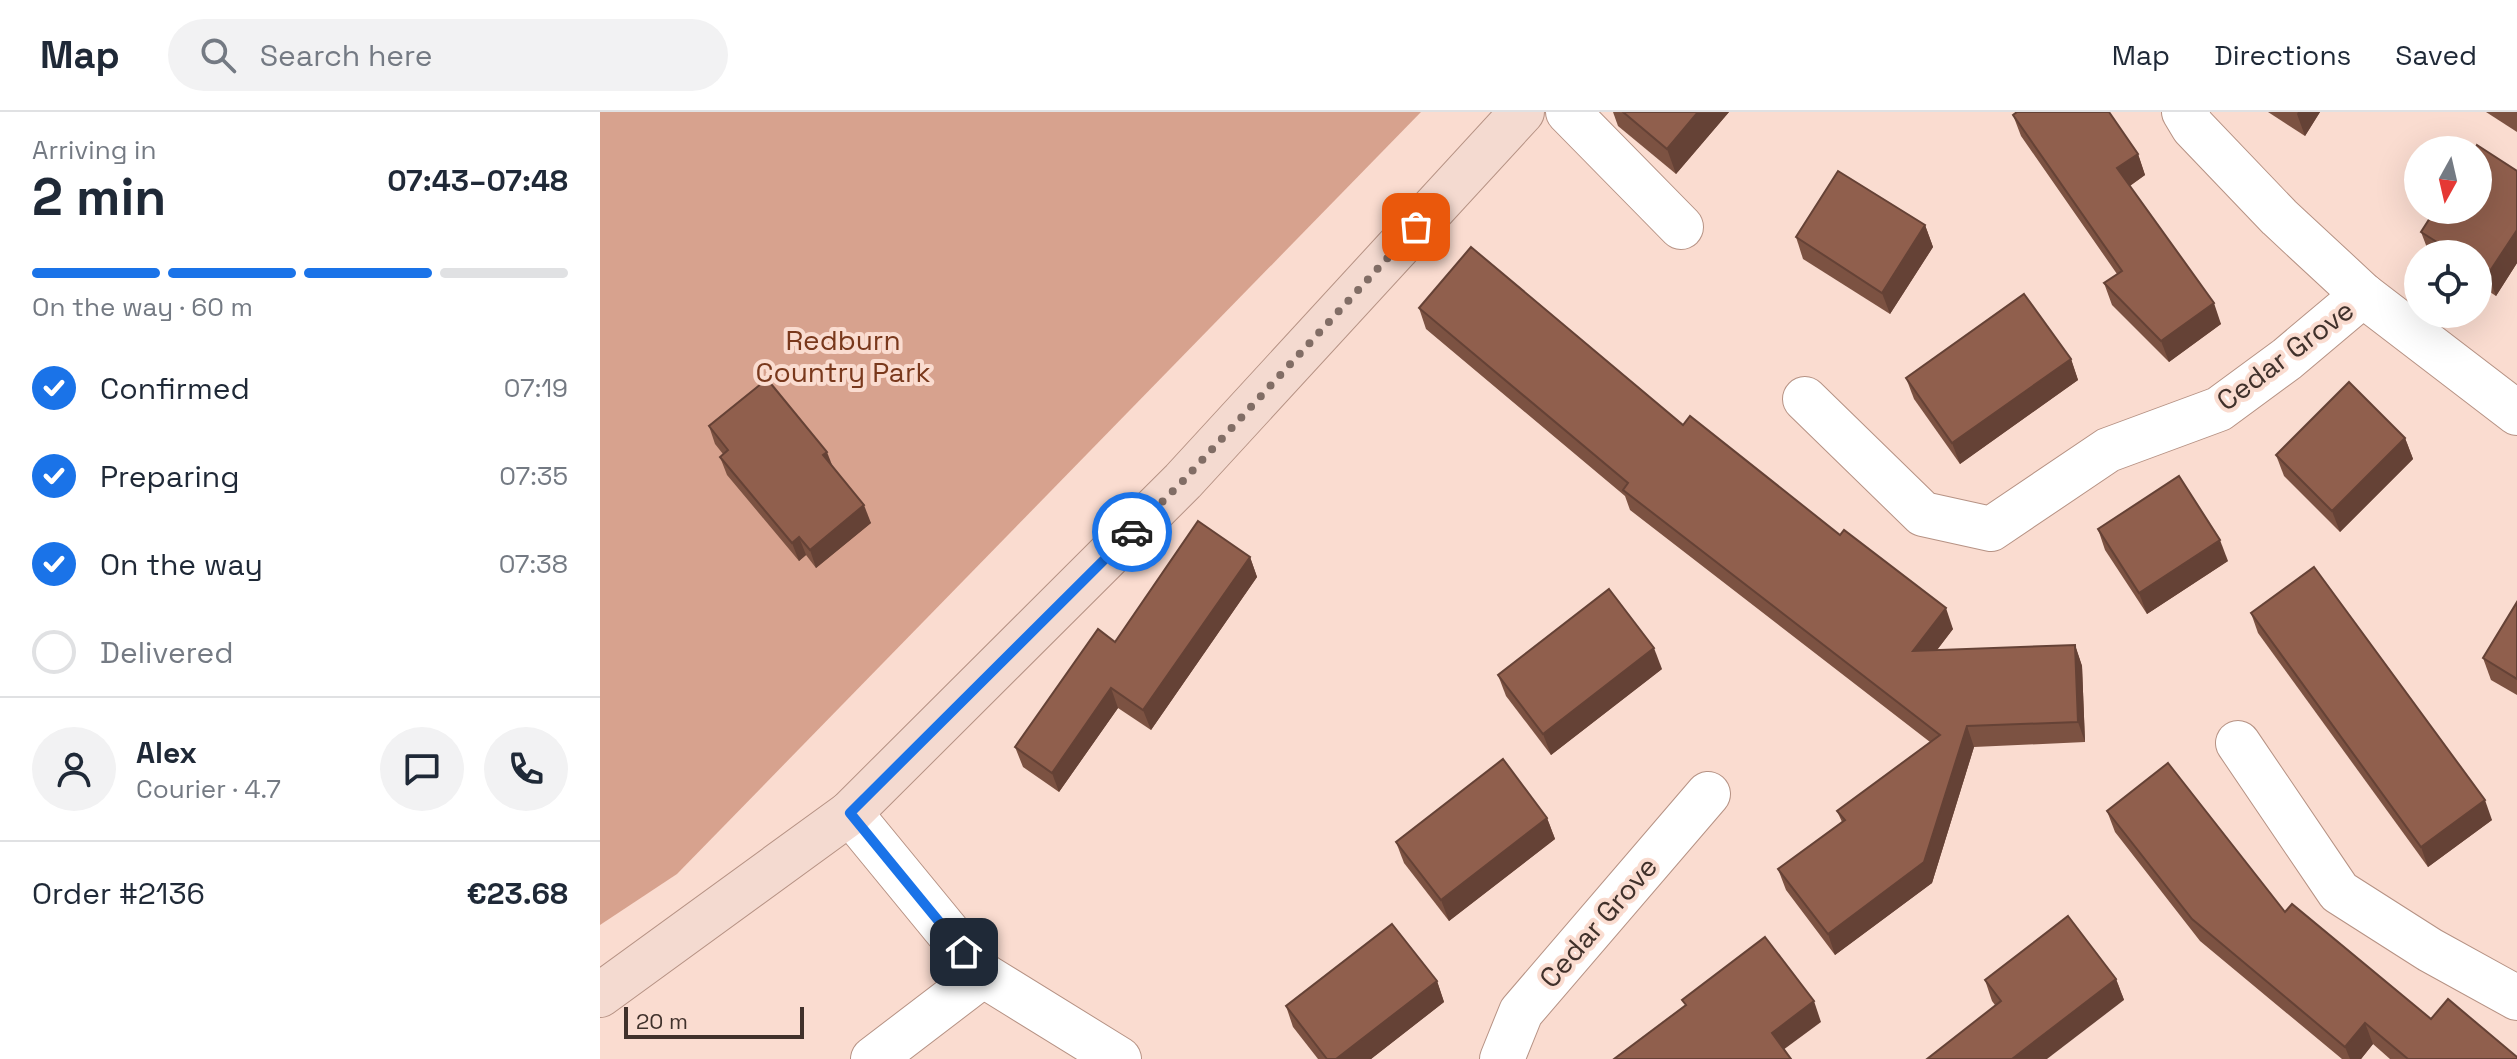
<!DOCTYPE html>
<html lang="en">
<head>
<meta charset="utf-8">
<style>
  body { margin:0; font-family:"Space Grotesk",sans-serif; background:#f2f2f3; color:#1f2937; height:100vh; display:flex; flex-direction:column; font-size:30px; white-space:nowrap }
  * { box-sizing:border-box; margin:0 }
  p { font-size:26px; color:#747a83 }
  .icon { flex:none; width:44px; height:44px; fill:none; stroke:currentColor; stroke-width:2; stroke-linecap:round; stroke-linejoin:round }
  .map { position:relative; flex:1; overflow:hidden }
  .drawer { display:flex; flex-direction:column; background:#fff; width:600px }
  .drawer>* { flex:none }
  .needle { width:52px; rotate:188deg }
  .buttons { position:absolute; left:1804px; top:24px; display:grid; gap:16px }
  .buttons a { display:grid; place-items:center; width:88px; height:88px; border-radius:50%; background:#fff; box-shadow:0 8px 32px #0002; font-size:40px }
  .scale { position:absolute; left:24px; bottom:20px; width:180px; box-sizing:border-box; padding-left:8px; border:4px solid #40312b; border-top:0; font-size:22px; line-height:28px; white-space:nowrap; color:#40312b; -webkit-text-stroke:6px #fadcd0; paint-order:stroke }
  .pin { position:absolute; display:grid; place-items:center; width:68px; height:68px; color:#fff; margin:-34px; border-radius:16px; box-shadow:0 4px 12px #0006 }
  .courier { position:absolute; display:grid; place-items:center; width:80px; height:80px; margin:-40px; border:6px solid #1a73e8; border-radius:50%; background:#fff; color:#222; box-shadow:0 2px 10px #0007 }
  .overview em { font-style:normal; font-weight:700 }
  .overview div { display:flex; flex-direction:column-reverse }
  .overview { display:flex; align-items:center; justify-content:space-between; height:136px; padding:0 32px }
  h1 { font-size:52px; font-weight:700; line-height:60px }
  .bar { display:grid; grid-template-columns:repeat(4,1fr); gap:12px 8px; align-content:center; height:96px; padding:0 32px }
  .bar i { height:10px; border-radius:6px; background:#e0e1e3 }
  .bar .selected { background:#1a73e8 }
  .bar p { grid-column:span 4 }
  .line { display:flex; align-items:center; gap:20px; padding:0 32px; border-top:2px solid #e0e1e3 }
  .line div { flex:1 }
  .round { display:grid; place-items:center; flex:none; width:84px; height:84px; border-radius:42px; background:#f2f2f3 }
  ol { padding:0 32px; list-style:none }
  li { display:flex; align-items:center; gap:24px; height:88px }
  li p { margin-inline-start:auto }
  li .icon { padding:8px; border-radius:50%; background:#1a73e8; color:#fff; stroke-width:4 }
  li:last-child { color:#747a83 }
  li i { width:44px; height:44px; border:4px solid #e0e1e3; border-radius:50% }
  header { display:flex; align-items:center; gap:48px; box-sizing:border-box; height:112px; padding:0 40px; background:#fff; border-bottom:2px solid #e0e1e3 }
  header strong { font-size:38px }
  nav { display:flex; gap:44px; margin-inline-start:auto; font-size:28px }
  .search { width:560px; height:72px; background:#f2f2f3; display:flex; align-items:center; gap:20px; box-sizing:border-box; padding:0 28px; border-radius:44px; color:#747a83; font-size:30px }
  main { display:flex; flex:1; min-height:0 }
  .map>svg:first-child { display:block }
  .forest { fill:#d7a28e }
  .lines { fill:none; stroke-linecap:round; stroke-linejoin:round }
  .street-casing { stroke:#b69284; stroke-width:46 }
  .secondary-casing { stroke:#b69284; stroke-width:46 }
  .street { stroke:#fff; stroke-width:44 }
  .secondary { stroke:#f4dad0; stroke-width:44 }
  .wall { fill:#7c5242 }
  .shaded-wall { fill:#654236 }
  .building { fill:#905f4d; stroke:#654236; stroke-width:2 }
  .done { stroke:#816d65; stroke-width:8; stroke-dasharray:0 14.4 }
  .route { stroke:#1a73e8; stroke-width:10 }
  .labels { text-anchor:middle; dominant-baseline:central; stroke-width:8; stroke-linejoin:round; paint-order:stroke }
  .park-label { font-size:28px; fill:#79381c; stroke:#fadcd0 }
  .street-label { font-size:28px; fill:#40312b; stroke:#fadcd0 }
</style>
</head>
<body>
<header>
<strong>Map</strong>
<div class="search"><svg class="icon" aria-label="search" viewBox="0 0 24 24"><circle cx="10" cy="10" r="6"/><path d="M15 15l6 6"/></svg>Search here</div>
<nav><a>Map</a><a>Directions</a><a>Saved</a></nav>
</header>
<main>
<section class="drawer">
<div class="overview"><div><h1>2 min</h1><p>Arriving in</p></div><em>07:43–07:48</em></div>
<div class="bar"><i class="selected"></i><i class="selected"></i><i class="selected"></i><i></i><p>On the way · 60 m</p></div>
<ol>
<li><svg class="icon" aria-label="check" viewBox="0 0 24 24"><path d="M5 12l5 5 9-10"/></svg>Confirmed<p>07:19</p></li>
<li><svg class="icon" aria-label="check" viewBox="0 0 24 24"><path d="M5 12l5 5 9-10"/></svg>Preparing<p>07:35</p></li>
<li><svg class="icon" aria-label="check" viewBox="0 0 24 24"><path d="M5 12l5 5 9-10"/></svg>On the way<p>07:38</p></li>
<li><i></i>Delivered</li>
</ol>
<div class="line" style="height:144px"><a class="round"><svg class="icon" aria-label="person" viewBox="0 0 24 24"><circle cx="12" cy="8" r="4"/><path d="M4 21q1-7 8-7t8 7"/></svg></a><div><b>Alex</b><p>Courier · 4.7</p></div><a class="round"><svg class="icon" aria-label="chat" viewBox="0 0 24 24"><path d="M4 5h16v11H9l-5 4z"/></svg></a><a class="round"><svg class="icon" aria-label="phone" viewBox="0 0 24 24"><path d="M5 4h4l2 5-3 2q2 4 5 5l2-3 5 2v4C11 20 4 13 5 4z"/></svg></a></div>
<div class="line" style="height:104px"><div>Order #2136</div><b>€23.68</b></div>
</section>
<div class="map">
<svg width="1917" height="947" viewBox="0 0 1917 947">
  <rect width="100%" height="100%" fill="#fadcd0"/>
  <!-- forest -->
  <path class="forest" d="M0,0H821L77,762L0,813Z"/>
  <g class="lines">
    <!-- street casing -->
    <g class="street-casing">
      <g id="street">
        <path d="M968,0L1081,115"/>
        <path d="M1584,0L1593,15L1679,105L1763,183L1917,301"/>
        <path d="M1205,287L1323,402L1391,417L1508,338L1619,297L1687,247L1763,183"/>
        <path d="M1638,631L1739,780L1830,838L1917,886"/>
        <path d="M250,701L383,863L519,947"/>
        <path d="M273,947L383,863"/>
        <path d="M902,947L921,900L1108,682"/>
      </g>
    </g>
    <!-- secondary casing -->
    <g class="secondary-casing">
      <path id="secondary" d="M0,883L250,701L583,369L922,0"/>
    </g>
    <!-- street -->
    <use href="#street" class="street"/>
    <!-- secondary -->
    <use href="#secondary" class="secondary"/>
  </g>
  <!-- wall -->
  <g class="wall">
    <path d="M1013,0H1129L1076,62L1018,14Z"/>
    <path d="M1668,0H1720L1705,24Z"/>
    <path d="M1886,0H1917V20Z"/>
    <path d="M1413,3L1538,42L1545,63L1530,74L1621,212L1569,250L1512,193L1504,171L1517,162L1421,24Z"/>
    <path d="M1917,59V151L1896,184L1878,172V142H1831L1829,141L1821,120Z"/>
    <path d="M1325,113L1333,135L1290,202L1203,147L1196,125Z"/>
    <path d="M819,196L1083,313L1353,517L1337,538L1475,533L1482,554L1485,630L1374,635L1332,771L1235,843L1186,778L1178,757L1242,710L1237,699L1330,630L1030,398L1025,384L826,217Z"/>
    <path d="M1471,247L1478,268L1360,352L1314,287L1306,266Z"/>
    <path d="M109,314L233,355L271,411L216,456L206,443L199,449L127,363L120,345L123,342L115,332Z"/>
    <path d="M1805,326L1813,347L1740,420L1684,364L1676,343Z"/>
    <path d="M1498,417L1628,449L1547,502L1505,438Z"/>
    <path d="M650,445L657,465L551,618L518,596L459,680L423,655L415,635L515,530Z"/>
    <path d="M1917,490V583L1891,568L1883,546Z"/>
    <path d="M1651,501L1892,708L1828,755L1658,521Z"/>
    <path d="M1062,557L951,643L906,584L898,563Z"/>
    <path d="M1507,699L1685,800L1831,907L1917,947H1790L1773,932L1761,947H1742L1600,829L1515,720Z"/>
    <path d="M947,706L955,727L849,809L804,751L796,730Z"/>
    <path d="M1516,867L1524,888L1395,893L1392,889L1385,868Z"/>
    <path d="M837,869L844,890L771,947H718L693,915L686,894Z"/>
  </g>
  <!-- shaded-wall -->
  <g class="shaded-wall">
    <path d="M1098,0H1129L1076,62L1067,37Z"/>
    <path d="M1698,0H1720L1705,24L1697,2Z"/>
    <path d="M1538,42L1545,63L1525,77L1517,56Z"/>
    <path d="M1325,113L1333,135L1290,202L1282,181Z"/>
    <path d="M1917,118V151L1896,184L1888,162Z"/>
    <path d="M1614,191L1621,212L1569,250L1561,229Z"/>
    <path d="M1471,247L1478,268L1360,352L1352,331Z"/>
    <path d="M1805,326L1813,347L1740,420L1732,399Z"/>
    <path d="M227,340L234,358L223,343Z"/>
    <path d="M264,393L271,411L216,456L210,438Z"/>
    <path d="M199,425L206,443L199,449L192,431Z"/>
    <path d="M1620,428L1628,449L1547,502L1539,481Z"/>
    <path d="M650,445L657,465L551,618L543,598Z"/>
    <path d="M1346,496L1353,517L1320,560L1313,539Z"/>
    <path d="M1475,533L1482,554L1485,630L1478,610Z"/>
    <path d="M1054,536L1062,557L951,643L943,622Z"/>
    <path d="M511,576L518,596L459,680L452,661Z"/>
    <path d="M1367,614L1374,635L1332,771L1235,843L1228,822Z"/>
    <path d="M1885,688L1892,708L1828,755L1821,735Z"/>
    <path d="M947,706L955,727L849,809L841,788Z"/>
    <path d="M1516,867L1524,888L1447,947H1412Z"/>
    <path d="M837,869L844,890L771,947H736Z"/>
    <path d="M1214,889L1221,910L1179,941L1172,921Z"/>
    <path d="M1765,911L1773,932L1761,947H1750L1745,935Z"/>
  </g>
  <!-- building -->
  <g class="building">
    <path d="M1023,0H1098L1067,37Z"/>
    <path d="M1417,0H1509L1538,42L1517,56L1614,191L1561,229L1504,171L1522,159L1413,3Z"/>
    <path d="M1877,33L1917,59V118L1888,162L1878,156V142H1856L1821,120L1835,98H1878V38H1874Z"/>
    <path d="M1238,59L1325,113L1282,181L1196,125Z"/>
    <path d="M871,135L1083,313L1090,304L1240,423L1244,418L1346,496L1313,539L1475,533L1478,610L1367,614L1324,750L1228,822L1178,757L1245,708L1237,699L1340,623L1023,378L1028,371L819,196Z"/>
    <path d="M1424,182L1471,247L1352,331L1306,266Z"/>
    <path d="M167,267L227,340L223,343L264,393L210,438L199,425L192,431L120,345L128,338L109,314Z"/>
    <path d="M1749,270L1805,326L1732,399L1676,343Z"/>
    <path d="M1579,364L1620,428L1539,481L1498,417Z"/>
    <path d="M598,409L650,445L543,598L511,576L452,661L415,635L498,517L515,530Z"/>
    <path d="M1714,455L1885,688L1821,735L1651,501Z"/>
    <path d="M1009,477L1054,536L943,622L898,563Z"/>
    <path d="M1917,490V567L1883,546Z"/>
    <path d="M903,647L947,706L841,788L796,730Z"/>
    <path d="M1568,651L1685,800L1692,792L1831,907L1848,887L1917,945V947H1808L1765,911L1745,935L1592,807L1507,699Z"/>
    <path d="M1468,804L1516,867L1412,947H1327L1401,889L1385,868Z"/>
    <path d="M792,812L837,869L736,947H727L686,894Z"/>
    <path d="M1165,825L1214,889L1172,921L1191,947H1014L1086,893L1082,888Z"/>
  </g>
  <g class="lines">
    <!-- done -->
    <path class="done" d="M532,420L583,369L816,115"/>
    <!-- route -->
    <path class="route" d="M364,840L250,701L532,420"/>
  </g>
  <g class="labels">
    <!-- park labels -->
    <g class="park-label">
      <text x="243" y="228">Redburn<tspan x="243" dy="32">Country Park</tspan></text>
    </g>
    <!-- street labels -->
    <g class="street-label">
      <text transform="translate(1685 243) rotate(-37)">Cedar Grove</text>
      <text transform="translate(998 810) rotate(-49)">Cedar Grove</text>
    </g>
  </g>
</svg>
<div class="buttons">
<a><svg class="needle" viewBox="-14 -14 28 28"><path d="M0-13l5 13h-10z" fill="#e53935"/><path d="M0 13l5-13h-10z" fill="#747a83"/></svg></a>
<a><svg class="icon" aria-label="locate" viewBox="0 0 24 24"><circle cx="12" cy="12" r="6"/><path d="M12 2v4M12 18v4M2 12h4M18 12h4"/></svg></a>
</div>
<div class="scale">20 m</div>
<div class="pin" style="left:816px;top:115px;background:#ea580c"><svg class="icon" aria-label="bag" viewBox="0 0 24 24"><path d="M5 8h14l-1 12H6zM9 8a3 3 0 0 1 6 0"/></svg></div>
<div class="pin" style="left:364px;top:840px;background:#1f2937"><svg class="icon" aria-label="home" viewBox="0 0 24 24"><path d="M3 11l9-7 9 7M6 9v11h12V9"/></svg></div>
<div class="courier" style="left:532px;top:420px"><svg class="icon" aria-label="car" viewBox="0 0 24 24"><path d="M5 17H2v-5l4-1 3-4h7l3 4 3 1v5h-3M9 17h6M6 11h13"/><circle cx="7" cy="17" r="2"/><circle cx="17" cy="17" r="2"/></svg></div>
</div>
</main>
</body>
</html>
